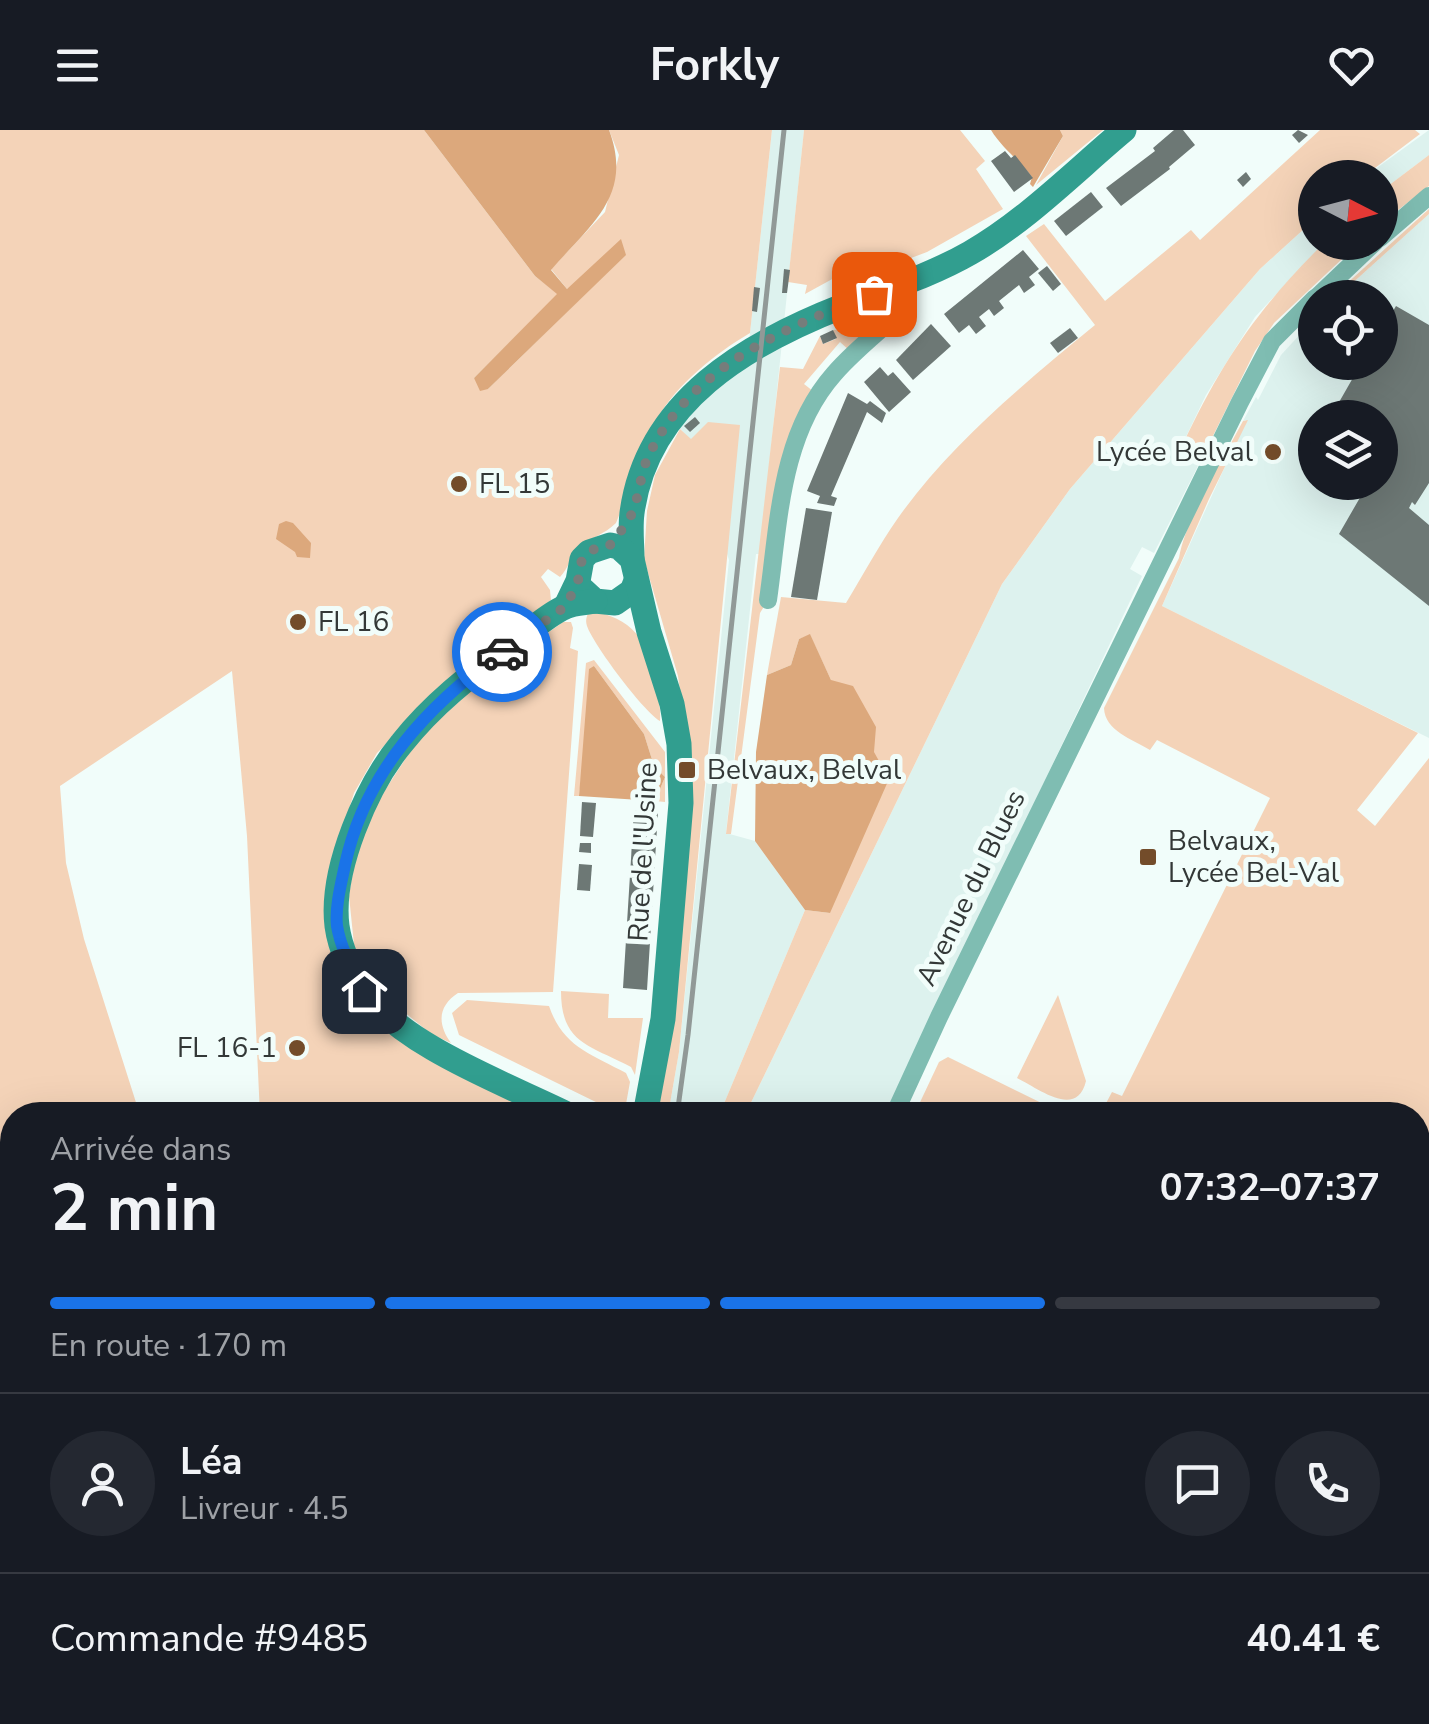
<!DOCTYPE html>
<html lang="fr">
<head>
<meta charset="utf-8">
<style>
  body { margin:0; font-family:"Nunito Sans",sans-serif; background:#242831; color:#f1f3f6; height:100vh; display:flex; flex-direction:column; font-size:38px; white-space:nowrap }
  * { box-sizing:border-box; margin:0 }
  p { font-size:32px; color:#9ea1a6 }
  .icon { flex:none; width:55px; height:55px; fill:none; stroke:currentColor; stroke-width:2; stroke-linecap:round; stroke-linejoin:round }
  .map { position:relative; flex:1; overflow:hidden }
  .side { position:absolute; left:0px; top:972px; width:1430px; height:622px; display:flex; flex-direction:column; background:#171b24; border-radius:40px 40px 0 0; box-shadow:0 10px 40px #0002 }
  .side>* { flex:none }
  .needle { width:65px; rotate:96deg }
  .buttons { position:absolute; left:1298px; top:30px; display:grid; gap:20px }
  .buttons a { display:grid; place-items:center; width:100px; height:100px; border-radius:50%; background:#171b24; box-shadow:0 10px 40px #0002; font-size:50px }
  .pin { position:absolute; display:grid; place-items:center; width:85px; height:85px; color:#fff; margin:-42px; border-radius:20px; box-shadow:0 5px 15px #0006 }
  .courier { position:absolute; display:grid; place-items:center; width:100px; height:100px; margin:-50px; border:8px solid #1a73e8; border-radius:50%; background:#fff; color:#222; box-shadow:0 2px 12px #0007 }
  .overview em { font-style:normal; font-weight:700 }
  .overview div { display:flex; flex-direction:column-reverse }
  .overview { display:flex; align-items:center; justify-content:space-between; height:170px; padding:0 50px }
  h1 { font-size:65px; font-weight:700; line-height:75px }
  .bar { display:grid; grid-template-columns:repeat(4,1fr); gap:15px 10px; align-content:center; height:120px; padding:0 50px }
  .bar i { height:12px; border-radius:8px; background:#363941 }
  .bar .current { background:#1a73e8 }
  .bar p { grid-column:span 4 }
  .line { display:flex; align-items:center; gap:25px; padding:0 50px; border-top:2px solid #363941 }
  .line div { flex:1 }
  .round { display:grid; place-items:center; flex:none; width:105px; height:105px; border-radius:52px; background:#242831 }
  header { display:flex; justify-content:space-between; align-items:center; height:130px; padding:0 50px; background:#171b24; font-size:45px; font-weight:700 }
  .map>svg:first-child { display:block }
  .built { fill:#ddf2ee; fill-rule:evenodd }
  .green { fill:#f4d3b8 }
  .forest { fill:#dca87c }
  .building { fill:#6d7875 }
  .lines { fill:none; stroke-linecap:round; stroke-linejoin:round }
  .minor { stroke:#7fbdb2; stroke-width:18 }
  .secondary { stroke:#319e8f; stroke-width:25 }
  .rail { stroke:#919997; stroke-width:5 }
  .done { stroke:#767d7b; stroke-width:10; stroke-dasharray:0 18 }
  .route { stroke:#1a73e8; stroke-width:12 }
  .poi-dot { fill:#734c2a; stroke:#f1fdfa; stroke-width:4 }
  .labels { text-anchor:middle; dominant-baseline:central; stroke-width:10; stroke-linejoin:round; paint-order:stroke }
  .poi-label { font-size:28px; fill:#333837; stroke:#f1fdfa; text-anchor:start }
  .street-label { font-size:28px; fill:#333837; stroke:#f1fdfa }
</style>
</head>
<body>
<header><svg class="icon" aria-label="menu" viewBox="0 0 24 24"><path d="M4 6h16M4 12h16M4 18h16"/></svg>Forkly<svg class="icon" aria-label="heart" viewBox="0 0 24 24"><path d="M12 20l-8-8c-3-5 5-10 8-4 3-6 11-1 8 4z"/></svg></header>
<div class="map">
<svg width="1429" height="1594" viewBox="0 0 1429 1594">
  <rect width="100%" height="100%" fill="#f1fdfa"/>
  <!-- built -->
  <g class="built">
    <path d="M772,0H804L760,424H756L726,703L755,711L805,780L723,976L725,985H668L679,922L729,430L691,310L670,288L748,221Z"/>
    <path d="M1429,0V25L1380,62V48H1363Z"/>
    <path d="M1429,84V608L1162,476L1246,290L1243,291L1256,267L1258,270L1281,225L1315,188V232H1380V168L1337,167ZM1315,288H1380V352H1315Z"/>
    <path d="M1315,89V112L1324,113L1255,187L1206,265L1183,313L1204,324L1154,423L1142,417L1130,439L1142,446L886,985H745L1002,454L1070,359L1260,139Z"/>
    <path d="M425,1582L1052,1583L1046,1594H419Z"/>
  </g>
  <!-- green -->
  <g class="green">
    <path d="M0,0H424L535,146L558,164L474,248L488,259L625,125L567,159L551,139L605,82L619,25L609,0H772L750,203C716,223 677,254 657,289C640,321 630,359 616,393C605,404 590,408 579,418C571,426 568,439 560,447L548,439L541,447L550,460L551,470L443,557L377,623L354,663L329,743L325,794L335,842L361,885L441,931L551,985H260L247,706L232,541L60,656L66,733L84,809L140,985H12V1039L0,1016Z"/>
    <path d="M804,0H960L985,31L976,39L1003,79L927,122L874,142L836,147L805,164L807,155L788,152Z"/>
    <path d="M1060,0H1103L1036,55L1063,6Z"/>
    <path d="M1320,0H1415L1420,4L1363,47L1315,48V89L1260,139L1070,359L1002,454L745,985H725L723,976L805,780L830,783L831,550L810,505L799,509L791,535L767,545L781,467L846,473C863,445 879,415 898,388C951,313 1025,253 1095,195L1026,106L1044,94L1105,171L1191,100L1200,110Z"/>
    <path d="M1429,25V56L1380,94V62Z"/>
    <path d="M1429,79V84L1337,167H1332Z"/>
    <path d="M1324,113H1359L1274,193L1255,221L1204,324L1183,314C1222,231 1259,177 1324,113Z"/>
    <path d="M888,174L892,181L850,221L840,212L804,254L818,265L805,287L768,470L760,483L731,704H726L780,237L803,239L820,206L823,214L836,209L833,200L851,198L850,194Z"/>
    <path d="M1248,290L1209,369L1162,476L1418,603L1357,680L1375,696L1429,628V1008L1418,1033V985H1095L1103,979L1112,962L1122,966L1270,668L1157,610L1150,620C1132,609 1105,601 1104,578L1179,428C1186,387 1223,329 1243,291Z"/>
    <path d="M708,292L740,295L679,922L668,985H657L690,644H694L695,636L690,635L678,546L644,429L647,381L655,345L680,299L691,309Z"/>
    <path d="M589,480C633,489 647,508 655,551C658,564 661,577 660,591C643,581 593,514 587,496C585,489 587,487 589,480Z"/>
    <path d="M563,492H571L573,498L570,518L578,521L553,862L458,863C438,876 437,894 451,913L431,904L381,863L355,824L349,766L355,726L376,674L419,608L485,548Z"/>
    <path d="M594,530L665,622V672L655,671L665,647L654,636L644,604L594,536L579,666H574L586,533Z"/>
    <path d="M561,861L609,864L608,888H643L635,945L631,937C590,915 561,914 561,861Z"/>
    <path d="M1058,865L1086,951C1077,989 1039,959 1017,948Z"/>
    <path d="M467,870L549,876C563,917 591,924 626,943L630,952L624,985H601L604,976L459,905L452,883Z"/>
    <path d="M948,927L1066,985H914L939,932Z"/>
    <path d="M12,1358V1582L369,1583L363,1594H48L0,1582V1359Z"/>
  </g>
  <!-- forest -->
  <g class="forest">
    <path d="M424,0H609C634,66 590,95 551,140L567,159L621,109L626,125L488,259L480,261L474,248L557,164L535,146Z"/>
    <path d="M991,0H1060L1063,6L1033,57L1030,54L1032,47C1019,30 1002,18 991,0Z"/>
    <path d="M286,391L293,393L311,413L310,428L297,427L295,422L276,409L279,394Z"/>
    <path d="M810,504L831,550L853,556L876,597L874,622L889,649L830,783L805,780L755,711L756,622L767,545L791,535L799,509Z"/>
    <path d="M594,536L644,604L654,636L665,647L655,671L579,666L589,539Z"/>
  </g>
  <!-- building -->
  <g class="building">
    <path d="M1174,0H1183L1195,15L1169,37L1170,39L1121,76L1106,58L1155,21L1153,18Z"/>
    <path d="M1298,0L1308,5L1299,13L1292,5Z"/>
    <path d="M1005,21L1011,28L1015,25L1033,48L1014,62L991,31Z"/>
    <path d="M1246,42L1251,49L1243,57L1237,50Z"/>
    <path d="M1091,62L1103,77L1066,106L1054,91Z"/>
    <path d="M1023,120L1039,139L1029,147L1035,155L1024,163L1019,155L999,171L1004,178L994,186L989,179L979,187L986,196L976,204L969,195L959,203L944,184Z"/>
    <path d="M1047,136L1061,154L1053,161L1038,143Z"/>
    <path d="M784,139L790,140L787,163H782Z"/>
    <path d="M754,157L760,158L757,182L752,181Z"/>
    <path d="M1396,176L1429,195V353L1415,375L1412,372L1409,378L1429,395V476L1339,404L1369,352H1380V334L1386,323L1380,319V288H1330L1362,232H1380V203Z"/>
    <path d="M931,194L951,216L913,250L896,230Z"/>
    <path d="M1070,198L1078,208L1058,223L1050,213Z"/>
    <path d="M833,200L837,208L823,214L820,206Z"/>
    <path d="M880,237L888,246L893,242L911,262L889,282L864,252Z"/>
    <path d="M848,263L867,274L870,271L886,283L882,293L867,282L831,366L837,368L834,376L817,373L820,366L807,361Z"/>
    <path d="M695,287L700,293L690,302L684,296Z"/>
    <path d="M806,378L832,382L817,470L791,467Z"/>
    <path d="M582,672L596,673L593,707L580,706Z"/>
    <path d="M634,680L658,682L647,860L623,858Z"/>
    <path d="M580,713H591V723L579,722Z"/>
    <path d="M579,734L592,735L590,761L577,760Z"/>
    <path d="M1429,1444V1494L1418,1488V1468Z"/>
    <path d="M1418,1559L1429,1565V1594H1386L1363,1582H1418Z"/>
    <path d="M612,1582H687L681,1594H607Z"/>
    <path d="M733,1582H821L845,1594H752Z"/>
    <path d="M907,1582H1021L1015,1594H930Z"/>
  </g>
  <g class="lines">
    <!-- minor -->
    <g class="minor">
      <path d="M1380,108L1429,66"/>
      <path d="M1316,168L1375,112"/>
      <path d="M768,470C779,393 780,305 834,244C854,221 879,201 902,181L905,168L901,155"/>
      <path d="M894,985L939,887L1240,272L1272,211L1315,168"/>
      <path d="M859,1582L882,1594"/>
      <path d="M1328,1582L1352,1594"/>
      <path d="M706,1594L711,1582"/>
    </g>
    <!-- secondary -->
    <g class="secondary">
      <path d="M632,429C632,414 630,398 632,383C647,271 748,213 843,176C886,159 930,146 970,123C1026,91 1075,41 1124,0"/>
      <path d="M583,460L595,471L615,473L632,461L636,451"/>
      <path d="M566,476L578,451L582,429L589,422L610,415L619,417L632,429L649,502L672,574L679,614L681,673L663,889L645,985"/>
      <path d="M569,985C509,955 399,915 363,859C351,842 340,818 337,796C330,740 367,655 402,613C432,575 470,545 509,517C527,504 545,486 565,477C573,473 585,473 595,471"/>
      <path d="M1418,1405L1429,1410"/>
      <path d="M395,1594L400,1582"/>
      <path d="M1046,1594L1052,1582"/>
    </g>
    <!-- rail -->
    <g class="rail">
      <path d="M677,985L688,905L784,0"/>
      <path d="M429,1594L435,1582"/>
    </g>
  </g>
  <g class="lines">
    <!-- done -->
    <path class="done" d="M502,522L566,476L578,451L582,429L598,416L610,415C617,405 628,394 632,383C640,365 640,343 649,325C691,236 788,196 874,164"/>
    <!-- route -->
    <path class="route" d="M364,861C353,840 341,820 337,796C335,777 341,754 345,735C365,642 428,575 502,522"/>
  </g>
  <!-- markers -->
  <g class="poi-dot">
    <circle cx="1273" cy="322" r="10"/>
    <circle cx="459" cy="354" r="10"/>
    <circle cx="298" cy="492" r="10"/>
    <rect x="677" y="630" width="20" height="20" rx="5"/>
    <rect x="1138" y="717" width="20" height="20" rx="5"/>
    <circle cx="297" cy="918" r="10"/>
  </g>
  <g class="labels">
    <!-- poi labels -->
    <g class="poi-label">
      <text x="1253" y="322" text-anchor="end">Lycée Belval</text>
      <text x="479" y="354">FL 15</text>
      <text x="318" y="492">FL 16</text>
      <text x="707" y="640">Belvaux, Belval</text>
      <text x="1168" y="711">Belvaux,<tspan x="1168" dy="32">Lycée Bel-Val</tspan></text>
      <text x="277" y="918" text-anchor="end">FL 16-1</text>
    </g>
    <!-- street labels -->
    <g class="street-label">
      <text transform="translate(643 722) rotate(-87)">Rue de l'Usine</text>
      <text transform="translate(971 758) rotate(-64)">Avenue du Blues</text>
    </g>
  </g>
</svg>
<div class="buttons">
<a><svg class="needle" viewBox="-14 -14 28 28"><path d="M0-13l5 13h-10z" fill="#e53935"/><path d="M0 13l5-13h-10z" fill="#9ea1a6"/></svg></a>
<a><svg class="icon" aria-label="locate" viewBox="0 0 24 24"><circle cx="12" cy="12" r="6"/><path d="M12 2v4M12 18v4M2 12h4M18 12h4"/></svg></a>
<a><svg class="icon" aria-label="layers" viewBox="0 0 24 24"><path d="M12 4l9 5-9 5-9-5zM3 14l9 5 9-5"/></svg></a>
</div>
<div class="pin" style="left:874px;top:164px;background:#ea580c"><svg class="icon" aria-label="bag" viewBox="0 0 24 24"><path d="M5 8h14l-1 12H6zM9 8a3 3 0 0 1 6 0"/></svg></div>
<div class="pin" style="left:364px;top:861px;background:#1f2937"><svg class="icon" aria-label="home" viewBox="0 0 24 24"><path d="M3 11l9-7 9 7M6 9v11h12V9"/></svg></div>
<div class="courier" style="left:502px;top:522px"><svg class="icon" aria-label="car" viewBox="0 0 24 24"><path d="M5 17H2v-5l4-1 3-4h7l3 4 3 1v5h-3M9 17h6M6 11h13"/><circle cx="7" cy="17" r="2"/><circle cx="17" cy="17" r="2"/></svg></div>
<section class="side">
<div class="overview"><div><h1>2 min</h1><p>Arrivée dans</p></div><em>07:32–07:37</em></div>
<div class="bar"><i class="current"></i><i class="current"></i><i class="current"></i><i></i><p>En route · 170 m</p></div>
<div class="line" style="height:180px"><a class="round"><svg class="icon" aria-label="person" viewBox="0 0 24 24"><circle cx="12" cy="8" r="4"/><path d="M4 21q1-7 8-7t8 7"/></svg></a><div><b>Léa</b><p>Livreur · 4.5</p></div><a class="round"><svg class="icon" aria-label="chat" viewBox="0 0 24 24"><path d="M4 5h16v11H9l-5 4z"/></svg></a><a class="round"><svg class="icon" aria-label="phone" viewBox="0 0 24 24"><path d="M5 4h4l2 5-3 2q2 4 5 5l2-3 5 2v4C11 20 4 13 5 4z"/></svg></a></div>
<div class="line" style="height:130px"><div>Commande #9485</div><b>40.41 €</b></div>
</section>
</div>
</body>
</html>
